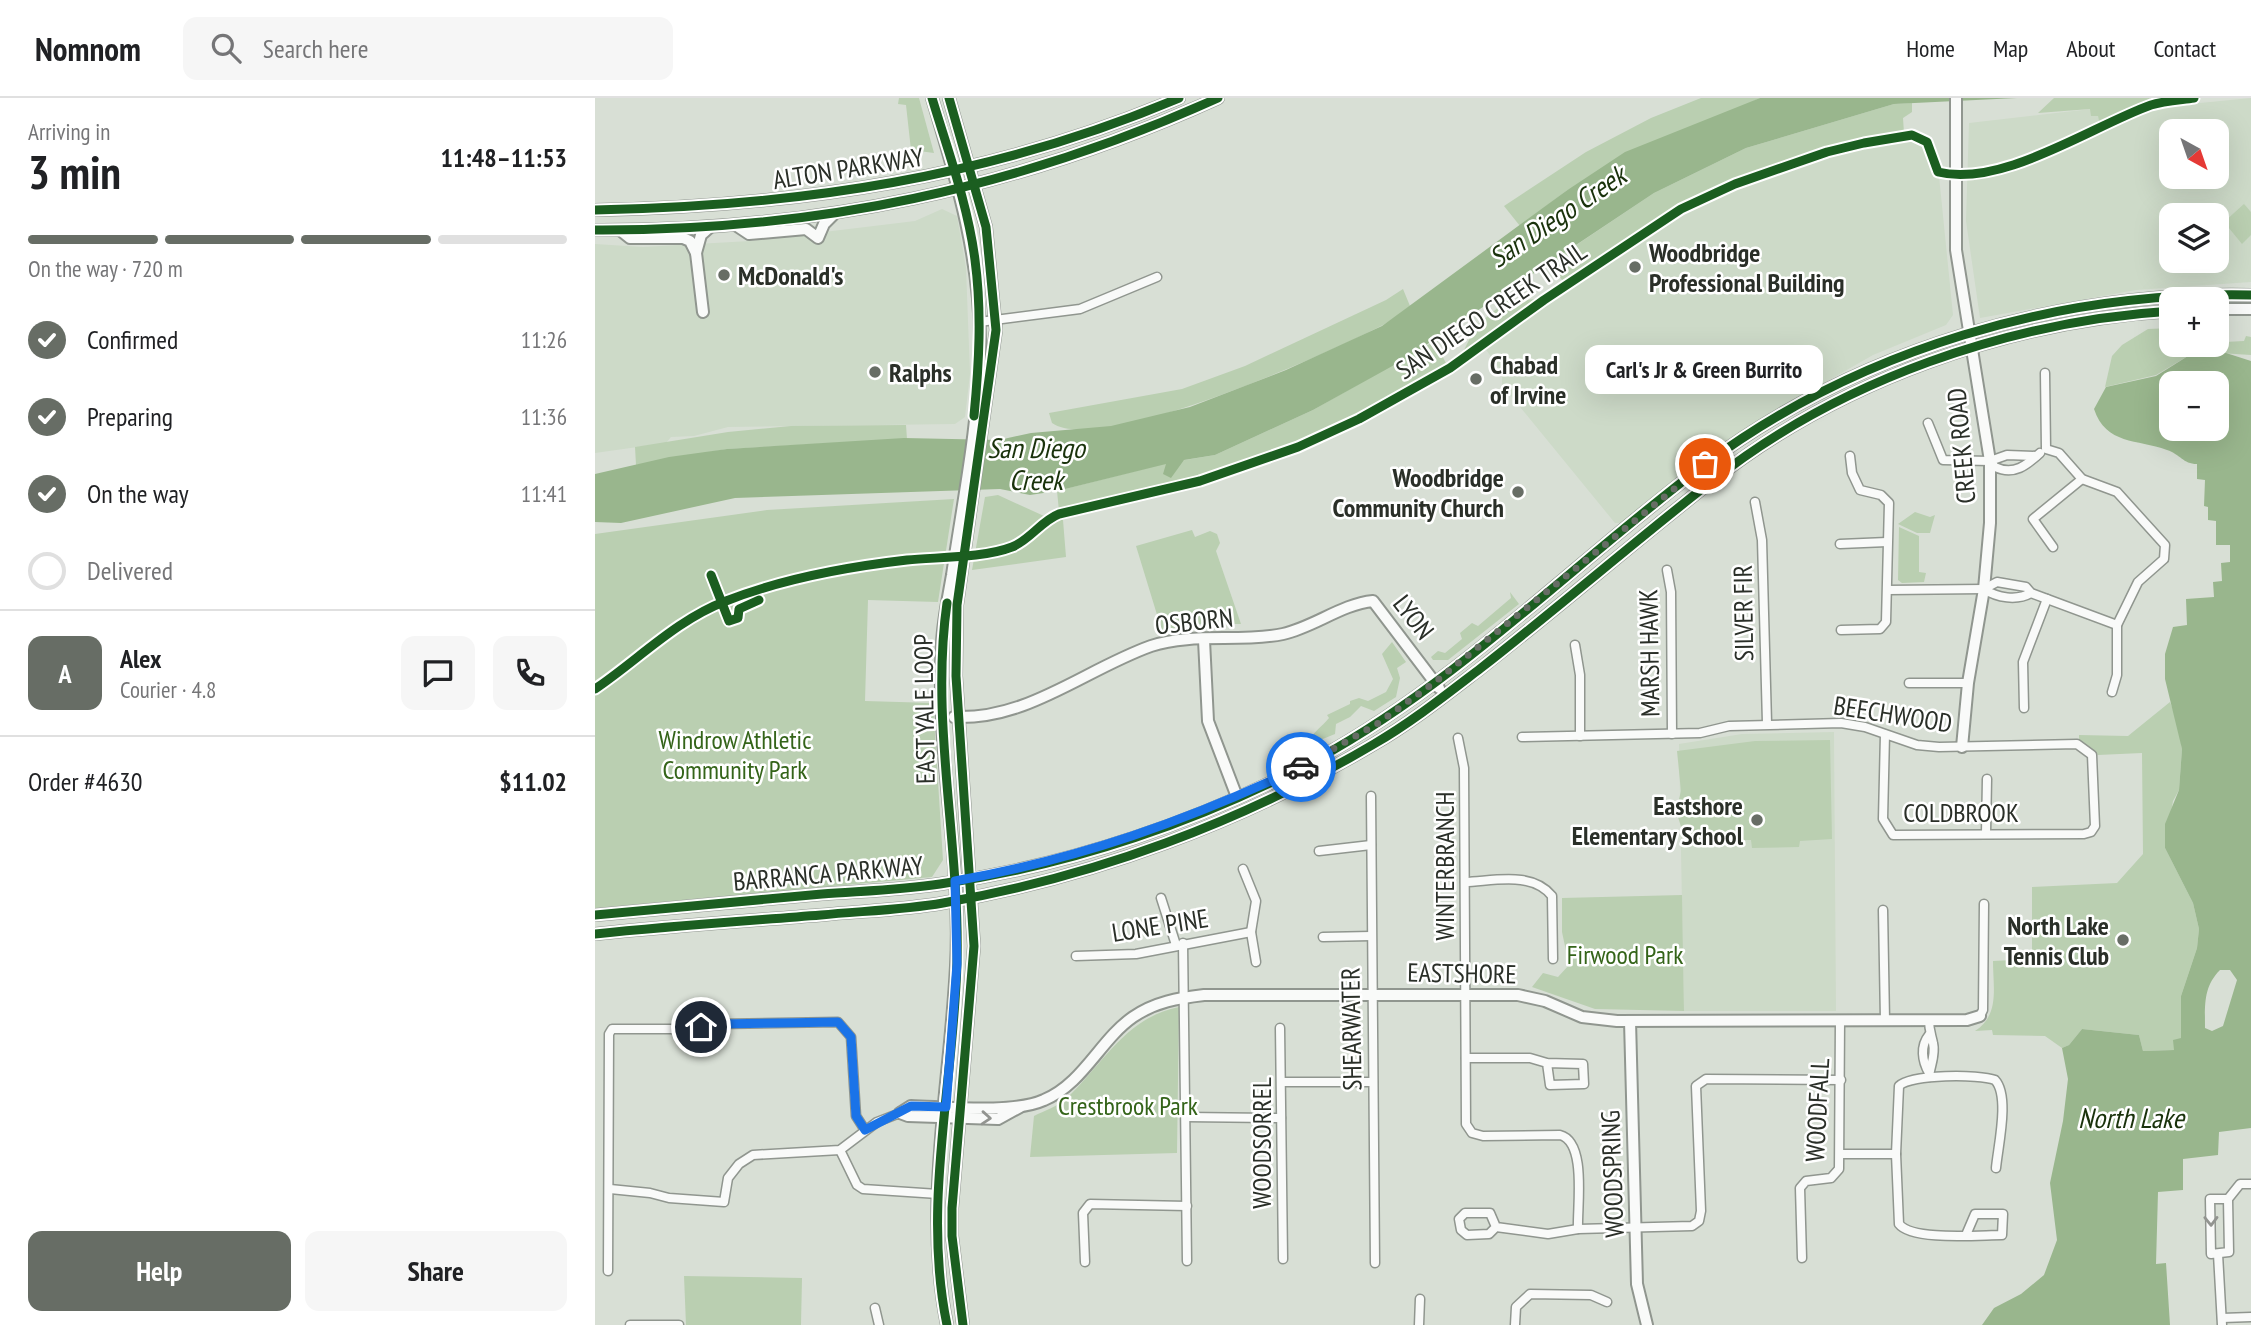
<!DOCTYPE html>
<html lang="en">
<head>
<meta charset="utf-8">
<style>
  body { margin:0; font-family:"PT Sans Narrow",sans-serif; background:#f6f6f6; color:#202124; height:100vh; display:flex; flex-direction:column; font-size:26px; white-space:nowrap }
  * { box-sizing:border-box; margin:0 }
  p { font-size:23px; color:#757577 }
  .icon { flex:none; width:38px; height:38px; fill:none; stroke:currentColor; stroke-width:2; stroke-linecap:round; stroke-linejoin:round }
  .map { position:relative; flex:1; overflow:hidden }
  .side { display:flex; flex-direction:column; background:#fff; width:595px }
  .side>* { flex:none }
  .needle { width:46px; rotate:140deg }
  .tools { position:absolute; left:1564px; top:21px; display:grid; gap:14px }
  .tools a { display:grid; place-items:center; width:70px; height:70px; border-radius:14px; background:#fff; box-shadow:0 7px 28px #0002; font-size:35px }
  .pin { position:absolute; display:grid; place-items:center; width:60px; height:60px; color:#fff; margin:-30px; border:4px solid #fff; border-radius:50%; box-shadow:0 2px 7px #0007 }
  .courier { position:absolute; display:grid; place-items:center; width:70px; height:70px; margin:-35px; border:5px solid #1a73e8; border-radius:50%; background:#fff; color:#222; box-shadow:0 2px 9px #0007 }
  .bubble { position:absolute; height:49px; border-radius:14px; background:#fff; box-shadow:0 7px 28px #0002; font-size:23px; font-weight:700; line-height:49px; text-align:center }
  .headline em { font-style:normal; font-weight:700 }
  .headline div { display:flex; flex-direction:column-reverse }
  .headline { display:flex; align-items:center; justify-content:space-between; height:119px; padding:0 28px }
  h1 { font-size:46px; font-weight:700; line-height:52px }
  .bar { display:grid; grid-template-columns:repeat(4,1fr); gap:10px 7px; align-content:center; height:84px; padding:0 28px }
  .bar i { height:9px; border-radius:5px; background:#e0e0e0 }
  .bar .selected { background:#676d65 }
  .bar p { grid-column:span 4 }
  .line { display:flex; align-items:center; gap:18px; padding:0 28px; border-top:2px solid #e0e0e0 }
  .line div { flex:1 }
  .round { display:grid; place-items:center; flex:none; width:74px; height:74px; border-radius:14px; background:#f6f6f6 }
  ol { padding:0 28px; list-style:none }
  li { display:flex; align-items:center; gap:21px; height:77px }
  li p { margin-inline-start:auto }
  li .icon { padding:7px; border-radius:50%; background:#676d65; color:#fff; stroke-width:4 }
  li:last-child { color:#757577 }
  li i { width:38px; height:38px; border:4px solid #e0e0e0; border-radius:50% }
  .action { display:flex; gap:14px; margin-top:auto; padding:14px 28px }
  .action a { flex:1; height:80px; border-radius:14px; background:#676d65; color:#fff; font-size:28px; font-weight:700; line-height:80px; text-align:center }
  .action a+a { background:#f6f6f6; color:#202124 }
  header { display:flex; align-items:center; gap:42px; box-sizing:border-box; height:98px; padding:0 35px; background:#fff; border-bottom:2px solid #e0e0e0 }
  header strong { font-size:33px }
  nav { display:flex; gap:38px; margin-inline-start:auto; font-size:24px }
  .search { width:490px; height:63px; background:#f6f6f6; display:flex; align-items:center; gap:18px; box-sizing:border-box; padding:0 24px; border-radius:14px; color:#757577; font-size:26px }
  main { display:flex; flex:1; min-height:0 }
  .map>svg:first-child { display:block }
  .built { fill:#cddac8; fill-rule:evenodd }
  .green { fill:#bacfb1 }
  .water { fill:#99b68d; fill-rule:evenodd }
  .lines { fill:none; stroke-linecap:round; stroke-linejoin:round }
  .street-casing { stroke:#90968f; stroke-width:11 }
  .secondary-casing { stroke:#90968f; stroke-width:14 }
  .street { stroke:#f9faf9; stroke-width:8 }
  .secondary { stroke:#f9faf9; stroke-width:10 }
  .cycleway-casing { stroke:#fff; stroke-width:13 }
  .cycleway { stroke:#1b5e20; stroke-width:9 }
  .oneway { stroke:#929490 }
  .done { stroke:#676d65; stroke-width:7; stroke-dasharray:0 12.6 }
  .route { stroke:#1a73e8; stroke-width:9 }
  .poi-dot { fill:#676d65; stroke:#fff; stroke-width:2.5 }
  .labels { text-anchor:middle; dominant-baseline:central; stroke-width:5; stroke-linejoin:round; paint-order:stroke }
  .street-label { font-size:26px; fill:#2a2f28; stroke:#fff }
  .poi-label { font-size:26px; font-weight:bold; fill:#2a2f28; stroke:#fff; text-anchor:start }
  .park-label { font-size:26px; fill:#346419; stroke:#fff }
  .water-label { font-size:28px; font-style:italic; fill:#19320b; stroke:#fff }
</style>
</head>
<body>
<header>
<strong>Nomnom</strong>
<div class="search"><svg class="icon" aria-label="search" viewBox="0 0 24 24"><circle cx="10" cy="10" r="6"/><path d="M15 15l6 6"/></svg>Search here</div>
<nav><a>Home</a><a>Map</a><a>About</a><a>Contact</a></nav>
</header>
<main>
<section class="side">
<div class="headline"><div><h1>3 min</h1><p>Arriving in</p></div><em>11:48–11:53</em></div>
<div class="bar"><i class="selected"></i><i class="selected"></i><i class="selected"></i><i></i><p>On the way · 720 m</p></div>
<ol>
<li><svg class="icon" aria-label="check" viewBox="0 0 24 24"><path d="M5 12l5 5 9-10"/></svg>Confirmed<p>11:26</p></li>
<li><svg class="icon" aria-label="check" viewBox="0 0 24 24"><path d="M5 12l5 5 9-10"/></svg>Preparing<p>11:36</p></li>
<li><svg class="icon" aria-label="check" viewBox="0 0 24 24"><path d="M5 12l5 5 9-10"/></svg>On the way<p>11:41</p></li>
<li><i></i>Delivered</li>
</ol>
<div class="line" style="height:126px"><b class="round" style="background:#676d65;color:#fff">A</b><div><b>Alex</b><p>Courier · 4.8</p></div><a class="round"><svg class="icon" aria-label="chat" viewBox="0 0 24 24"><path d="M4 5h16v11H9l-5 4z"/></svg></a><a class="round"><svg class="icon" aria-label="phone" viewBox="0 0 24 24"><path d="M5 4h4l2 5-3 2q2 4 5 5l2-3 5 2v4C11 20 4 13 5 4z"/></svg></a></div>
<div class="line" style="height:91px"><div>Order #4630</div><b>$11.02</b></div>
<div class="action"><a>Help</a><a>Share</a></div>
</section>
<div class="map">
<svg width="1656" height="1227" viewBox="0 0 1656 1227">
  <rect width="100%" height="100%" fill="#d8dfd5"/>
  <!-- built -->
  <g class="built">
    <path d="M1656,0V184L1541,192L1385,220L1371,123L1374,25L1496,11L1503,18L1505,34L1564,9ZM1577,33H1622V79H1577ZM1577,117H1622V163H1577Z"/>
    <path d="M1311,39L1331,45L1339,73L1344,78L1358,217L1351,227L1278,257L1194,305L1149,333L1029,425H1020L907,287V274L889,249L928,220L1125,94L1214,63Z"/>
    <path d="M347,111L362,118L371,170L375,276L370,319L360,326L133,329L99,338L76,339L71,345L0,355V146L48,149L155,143L320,123Z"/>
    <path d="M1239,634L1241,913H1089L1084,646L1147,636Z"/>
  </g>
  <!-- green -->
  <g class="green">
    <path d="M304,0H324L339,55L316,52L311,7L303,6Z"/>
    <path d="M1106,0H1165L971,93L925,128L909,108L991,54L1056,20Z"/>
    <path d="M1459,0H1587L1567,3L1504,24L1503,18H1496L1495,11L1443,15Z"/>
    <path d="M1317,5V14L1308,20L1309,35L1231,52L1128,89L1088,107L969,184L953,166L1059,95L1151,50L1299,6Z"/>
    <path d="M1649,106L1656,114V137L1647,146L1629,124Z"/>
    <path d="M808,191L815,208C805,215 795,224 784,229C732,256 504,358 457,325L454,315L587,291L650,268L791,202Z"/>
    <path d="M943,201L865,260L881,228L911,203Z"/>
    <path d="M1622,228H1629L1630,244L1649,243L1651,238L1656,239V257L1609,254L1593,258L1561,277L1510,289L1517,258L1527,247L1553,231L1577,230V247H1622Z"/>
    <path d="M843,241L842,248L853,269C774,313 697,354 610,379C562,393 511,397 464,413L462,393L572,365L620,357L718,312Z"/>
    <path d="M311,327L312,341L132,351L41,367L40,349L133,334L196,328Z"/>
    <path d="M403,397L449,418L468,422L471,459L377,472L390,399Z"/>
    <path d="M359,401L343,504L273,502L270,603L338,605L348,762L337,779L0,810V436L172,412Z"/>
    <path d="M1320,414L1335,419L1340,417L1335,435H1322L1303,426Z"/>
    <path d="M1304,429L1324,438V474L1331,475L1329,484L1307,485L1303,482Z"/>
    <path d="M597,432L600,439L615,433L622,436L625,445L621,453L646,526H602L567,533L541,448Z"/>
    <path d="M915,494L924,506L853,562H838L836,559L843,553L850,555L867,541L865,535L877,525L883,528L916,500Z"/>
    <path d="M797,544L811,564L802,570L805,580L801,599L779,613L766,608L755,619L741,626L740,636L713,647C715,636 727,629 734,620L732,617L755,606V603L764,600L773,603L791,594L798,581L787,556Z"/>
    <path d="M1575,604L1583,624L1587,651L1584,692L1578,703L1570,750L1598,805L1604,831L1602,850L1586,898V940L1580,952L1548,953L1544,937L1487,931L1474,947L1467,950L1450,938L1398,937L1397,932L1380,933C1405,917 1398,889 1398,863L1437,861V789L1522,785L1548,756L1547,655L1503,657L1484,642V637L1533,638Z"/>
    <path d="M1235,642L1237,741L1205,743L1204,749L1157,750L1156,742H1139V735H1111L1110,743L1093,744L1092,747L1081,713L1086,693L1082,653L1160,643Z"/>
    <path d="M1087,797L1089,913L1000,911L937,889L948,875L963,879L974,867L967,834V800Z"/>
    <path d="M584,909L582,1055L435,1059L439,1018C449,1013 463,1008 472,1000C509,965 530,920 584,909Z"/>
    <path d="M89,1178L207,1180L206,1227H91Z"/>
  </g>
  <!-- water -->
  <g class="water">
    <path d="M1165,0H1422L1299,6L1151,50L1059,95L810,261L718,312L620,357L589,362L576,380L568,376L571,366L462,393L435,397L405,391L140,400L26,425L0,424V376L74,359L132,351L309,340L404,342L436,335L516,328L595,309L691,272L787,228L971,93L1030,54Z"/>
    <path d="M1608,255H1631L1656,263V1030L1624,1034L1623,1057L1588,1061V1092L1563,1094L1561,1166L1571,1165L1575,1227H1387L1399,1210L1426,1196L1449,1177L1462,1142L1455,1085L1468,1023L1473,981L1467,950L1474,947L1487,931L1544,937L1548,953L1579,952L1578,942L1586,940V898L1602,850L1604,831L1598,805L1570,750V726L1584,692L1587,651L1570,581V556L1578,529L1592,527L1591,501L1619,499L1618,484L1627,483L1626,465L1635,464V447H1621V423L1613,422V409L1609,408L1610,382L1602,381V366C1588,366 1585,356 1572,352C1542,341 1511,347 1499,311L1511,289L1561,278L1593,258ZM1577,285H1622V331H1577ZM1625,872H1635L1642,882L1628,928L1617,933L1610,930C1610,908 1608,889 1625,872Z"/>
  </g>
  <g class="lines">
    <!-- street casing -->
    <g class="street-casing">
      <g id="street">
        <path d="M384,224L485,211L562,179"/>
        <path d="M1450,275L1451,351L1464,355L1487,381L1522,394L1570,447L1569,461L1543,484L1522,527V577L1517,594"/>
        <path d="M1333,325L1348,362L1395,363L1412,357L1441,358"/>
        <path d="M1395,363L1400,369C1419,378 1432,367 1445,355"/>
        <path d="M1160,404L1167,442L1172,625"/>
        <path d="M1245,446L1292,444"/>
        <path d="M1458,449L1438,421L1487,381"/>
        <path d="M1072,472L1076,494L1077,636"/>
        <path d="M1389,491L1402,484L1431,489L1436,495L1522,527"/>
        <path d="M1389,491C1402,500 1422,503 1436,495"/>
        <path d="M1293,492L1389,491"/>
        <path d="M1246,532L1285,531L1291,524L1294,405L1286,397L1265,392L1257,375L1255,358"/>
        <path d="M980,547L985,577V638"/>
        <path d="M1314,585H1373"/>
        <path d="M1429,610L1428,564L1452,501"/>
        <path d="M927,639L1105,635L1134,628L1246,625L1270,629L1322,647L1344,649L1482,646L1497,657L1500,728L1496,734L1489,736L1298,737L1288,721L1290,636"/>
        <path d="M863,640L869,670L871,1026L877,1035L888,1038L965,1037C992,1044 982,1108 983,1131"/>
        <path d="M776,698L780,1165"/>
        <path d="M1391,735L1392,681"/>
        <path d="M724,753L776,747"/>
        <path d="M648,771L661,803L656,834L661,864"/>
        <path d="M870,784C899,783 937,773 957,798L958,861"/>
        <path d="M566,800L581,847"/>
        <path d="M1288,812L1290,922"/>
        <path d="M728,839L776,838"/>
        <path d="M588,845L592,1163"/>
        <path d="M481,858L541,856L656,834"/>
        <path d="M1385,918L1388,912L1389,806"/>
        <path d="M685,930L688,1161"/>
        <path d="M1334,937C1325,948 1327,963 1334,975"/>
        <path d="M871,960H935L952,965L988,966L989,986L955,987L952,965"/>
        <path d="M1334,979C1335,968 1341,957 1338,945C1336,936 1334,932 1334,922"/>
        <path d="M688,984H778"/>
        <path d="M591,1019L686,1020"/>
        <path d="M245,1052L262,1087L268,1091L343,1096"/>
        <path d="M1246,1056H1301"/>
        <path d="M15,1091L55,1095L74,1100L129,1104L133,1080L144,1066L158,1057L245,1052L282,1024L305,1015"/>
        <path d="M1633,1101H1615L1616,1156L1634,1154L1633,1101L1645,1086H1656"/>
        <path d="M901,1129L895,1115H870L864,1121L866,1132L872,1137L894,1136L901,1129L953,1136L983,1131L1097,1128L1104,1123L1106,1113L1101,988L1111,981L1246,982"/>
        <path d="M1371,1137L1380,1116H1408L1407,1137C1384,1137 1317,1143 1304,1126L1301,1056L1304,988C1316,976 1384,976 1400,982C1415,998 1403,1048 1401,1070"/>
        <path d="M1623,1156L1627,1227"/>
        <path d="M1207,1160L1205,1090L1211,1083L1236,1080L1244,1071L1245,922"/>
        <path d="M490,1164L488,1115L495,1106L592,1108"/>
        <path d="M13,1173L14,936L17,931H98L122,926L243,924L256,939L261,1018L270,1032"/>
        <path d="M280,1210L284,1227"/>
        <path d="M1627,1220L1656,1219"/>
        <path d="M35,1227H84"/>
        <path d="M824,1227L825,1201"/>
        <path d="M920,1227L921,1209L935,1196L996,1197L1012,1204"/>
      </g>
    </g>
    <!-- secondary casing -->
    <g class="secondary-casing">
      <g id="secondary">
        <path d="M337,0C362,83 386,162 385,249C384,325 368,402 357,477C353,500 348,523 347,545C340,653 367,760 361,868C355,987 328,1109 352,1227"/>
        <path d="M354,0L391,129L401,232L362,507L361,578L379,848L357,1110V1138L368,1227"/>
        <path d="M1361,0V152L1395,363V425L1389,491L1373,585L1367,649"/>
        <path d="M0,112C204,108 395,80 584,0"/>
        <path d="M142,128L154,136L211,131L223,140L229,126L238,117"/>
        <path d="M0,132C220,133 422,91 623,0"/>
        <path d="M25,132L35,140H88L95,143L101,155L106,137L115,129"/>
        <path d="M101,155L108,214"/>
        <path d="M1622,211H1656"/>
        <path d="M609,542L613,623L642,699"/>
        <path d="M359,619C433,622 489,572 556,548C597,534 646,545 688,536C719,529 747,506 778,503L844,590"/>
        <path d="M0,817C76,810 151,803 227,796C266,793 306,792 345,786C477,767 607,723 724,660C866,582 980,464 1109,367C1265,251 1462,193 1656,197"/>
        <path d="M0,836C75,828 151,823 226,817C266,813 308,812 348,805C499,779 647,724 779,646C817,624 852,596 886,570C964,509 1039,444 1117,383C1245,282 1414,223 1577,213"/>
        <path d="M1035,923L1042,1186L1052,1227"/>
        <path d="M305,1015L316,1008C352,1009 418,1016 449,1002C488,986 505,942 538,919C560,904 583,900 609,897H923L950,903L987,919L1022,923L1372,922L1385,918"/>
        <path d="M305,1015L313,1018L403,1021L425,1009"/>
      </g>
    </g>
    <!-- street -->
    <use href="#street" class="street"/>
    <!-- secondary -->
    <use href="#secondary" class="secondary"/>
    <!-- cycleway casing -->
    <g class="cycleway-casing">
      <g id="cycleway">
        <path d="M337,0C353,53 373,107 380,162C387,214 384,266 379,318"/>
        <path d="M354,0L391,129L401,232L362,507L361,578L379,848L357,1110V1138L368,1227"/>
        <path d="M0,112C204,108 395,80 584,0"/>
        <path d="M0,132C220,133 422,91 623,0"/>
        <path d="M116,477L134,523L143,520L144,511L164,502"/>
        <path d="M0,591C43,562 81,522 131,503C189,480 251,469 312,462C343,459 389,460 417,449C435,442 446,423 464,416L605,383L703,349L764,321L855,270L949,202L1086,111L1140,86L1232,54L1269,45L1317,37L1332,44L1343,74C1407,90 1497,28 1556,7C1569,3 1585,2 1599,0"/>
        <path d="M0,817C76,810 151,803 227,796C266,793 306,792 345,786C477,767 607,723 724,660C866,582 980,464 1109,367C1265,251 1462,193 1656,197"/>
        <path d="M0,836C75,828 151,823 226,817C266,813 308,812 348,805C499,779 647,724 779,646C817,624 852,596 886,570C964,509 1039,444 1117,383C1245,282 1414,223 1577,213"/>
        <path d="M352,1227C327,1107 359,984 362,864C365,744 335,624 352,505"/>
      </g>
    </g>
    <!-- cycleway -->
    <use href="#cycleway" class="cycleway"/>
  </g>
  <!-- one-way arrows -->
  <defs><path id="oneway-chevron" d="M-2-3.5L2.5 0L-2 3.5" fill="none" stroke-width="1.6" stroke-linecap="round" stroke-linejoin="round" transform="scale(1.75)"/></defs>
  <g class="oneway">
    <use href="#oneway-chevron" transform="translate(391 1020) rotate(4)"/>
    <use href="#oneway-chevron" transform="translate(1616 1123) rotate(89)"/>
  </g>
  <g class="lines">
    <!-- done -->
    <path class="done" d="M706,669L782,626L840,584L1110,366"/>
    <!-- route -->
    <path class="route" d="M106,929L122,926L243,924L256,939L261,1018L270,1032L316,1008L351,1009L362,866L360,783C484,761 592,723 706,669"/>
  </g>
  <!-- markers -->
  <g class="poi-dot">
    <circle cx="1040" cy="169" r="7"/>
    <circle cx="129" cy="177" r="7"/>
    <circle cx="280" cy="274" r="7"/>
    <circle cx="881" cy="281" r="7"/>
    <circle cx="923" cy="394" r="7"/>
    <circle cx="1162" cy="722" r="7"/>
    <circle cx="1528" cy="842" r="7"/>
  </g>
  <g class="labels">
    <!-- street labels -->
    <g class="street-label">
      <text transform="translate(253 70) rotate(-9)">ALTON PARKWAY</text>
      <text transform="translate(896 212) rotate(-34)">SAN DIEGO CREEK TRAIL</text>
      <text transform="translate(1366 348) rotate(-95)">CREEK ROAD</text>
      <text transform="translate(1148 515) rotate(-91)">SILVER FIR</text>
      <text transform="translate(819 519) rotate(52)">LYON</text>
      <text transform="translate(599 523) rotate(-6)">OSBORN</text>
      <text transform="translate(1054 555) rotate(-91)">MARSH HAWK</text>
      <text transform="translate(329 611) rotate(-91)">EAST YALE LOOP</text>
      <text transform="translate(1298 616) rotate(9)">BEECHWOOD</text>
      <text x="1366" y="714">COLDBROOK</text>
      <text transform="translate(849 768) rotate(-90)">WINTERBRANCH</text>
      <text transform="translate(233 775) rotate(-5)">BARRANCA PARKWAY</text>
      <text transform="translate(565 827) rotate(-9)">LONE PINE</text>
      <text transform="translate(867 875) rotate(1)">EASTSHORE</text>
      <text transform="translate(756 931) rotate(-91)">SHEARWATER</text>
      <text transform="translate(1222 1012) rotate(-87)">WOODFALL</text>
      <text transform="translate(666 1045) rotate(-90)">WOODSORREL</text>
      <text transform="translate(1017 1076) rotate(-92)">WOODSPRING</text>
    </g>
    <!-- poi labels -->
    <g class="poi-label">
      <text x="1054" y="154">Woodbridge<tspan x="1054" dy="30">Professional Building</tspan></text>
      <text x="143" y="177">McDonald's</text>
      <text x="895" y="266">Chabad<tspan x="895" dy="30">of Irvine</tspan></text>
      <text x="294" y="274">Ralphs</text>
      <text x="909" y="379" text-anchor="end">Woodbridge<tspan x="909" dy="30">Community Church</tspan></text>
      <text x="1148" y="707" text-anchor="end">Eastshore<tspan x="1148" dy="30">Elementary School</tspan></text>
      <text x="1514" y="827" text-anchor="end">North Lake<tspan x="1514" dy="30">Tennis Club</tspan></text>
    </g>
    <!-- park labels -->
    <g class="park-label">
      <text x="140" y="641">Windrow Athletic<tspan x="140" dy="30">Community Park</tspan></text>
      <text x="1030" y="856">Firwood Park</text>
      <text x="533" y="1007">Crestbrook Park</text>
    </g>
    <!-- water labels -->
    <g class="water-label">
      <text transform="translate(962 118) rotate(-34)">San Diego Creek</text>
      <text x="441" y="349">San Diego<tspan x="441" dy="32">Creek</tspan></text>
      <text x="1536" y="1019">North Lake</text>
    </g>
  </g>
</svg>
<div class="tools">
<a><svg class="needle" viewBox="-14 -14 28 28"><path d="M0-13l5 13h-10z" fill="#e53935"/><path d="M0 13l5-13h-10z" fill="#757577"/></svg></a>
<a><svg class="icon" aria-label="layers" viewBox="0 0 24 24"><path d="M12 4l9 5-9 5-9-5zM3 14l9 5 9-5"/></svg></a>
<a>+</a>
<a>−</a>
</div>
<div class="pin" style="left:1110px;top:366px;background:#ea580c"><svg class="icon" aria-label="bag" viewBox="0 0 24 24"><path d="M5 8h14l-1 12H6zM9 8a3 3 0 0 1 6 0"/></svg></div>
<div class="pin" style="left:106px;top:929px;background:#1f2937"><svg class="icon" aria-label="home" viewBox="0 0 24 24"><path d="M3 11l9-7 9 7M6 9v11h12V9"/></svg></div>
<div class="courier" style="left:706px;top:669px"><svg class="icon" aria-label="car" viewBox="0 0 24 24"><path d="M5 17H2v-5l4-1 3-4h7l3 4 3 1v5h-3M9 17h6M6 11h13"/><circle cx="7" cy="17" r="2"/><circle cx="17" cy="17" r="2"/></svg></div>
<div class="bubble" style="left:990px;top:247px;width:238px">Carl's Jr &amp; Green Burrito</div>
</div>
</main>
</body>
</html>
